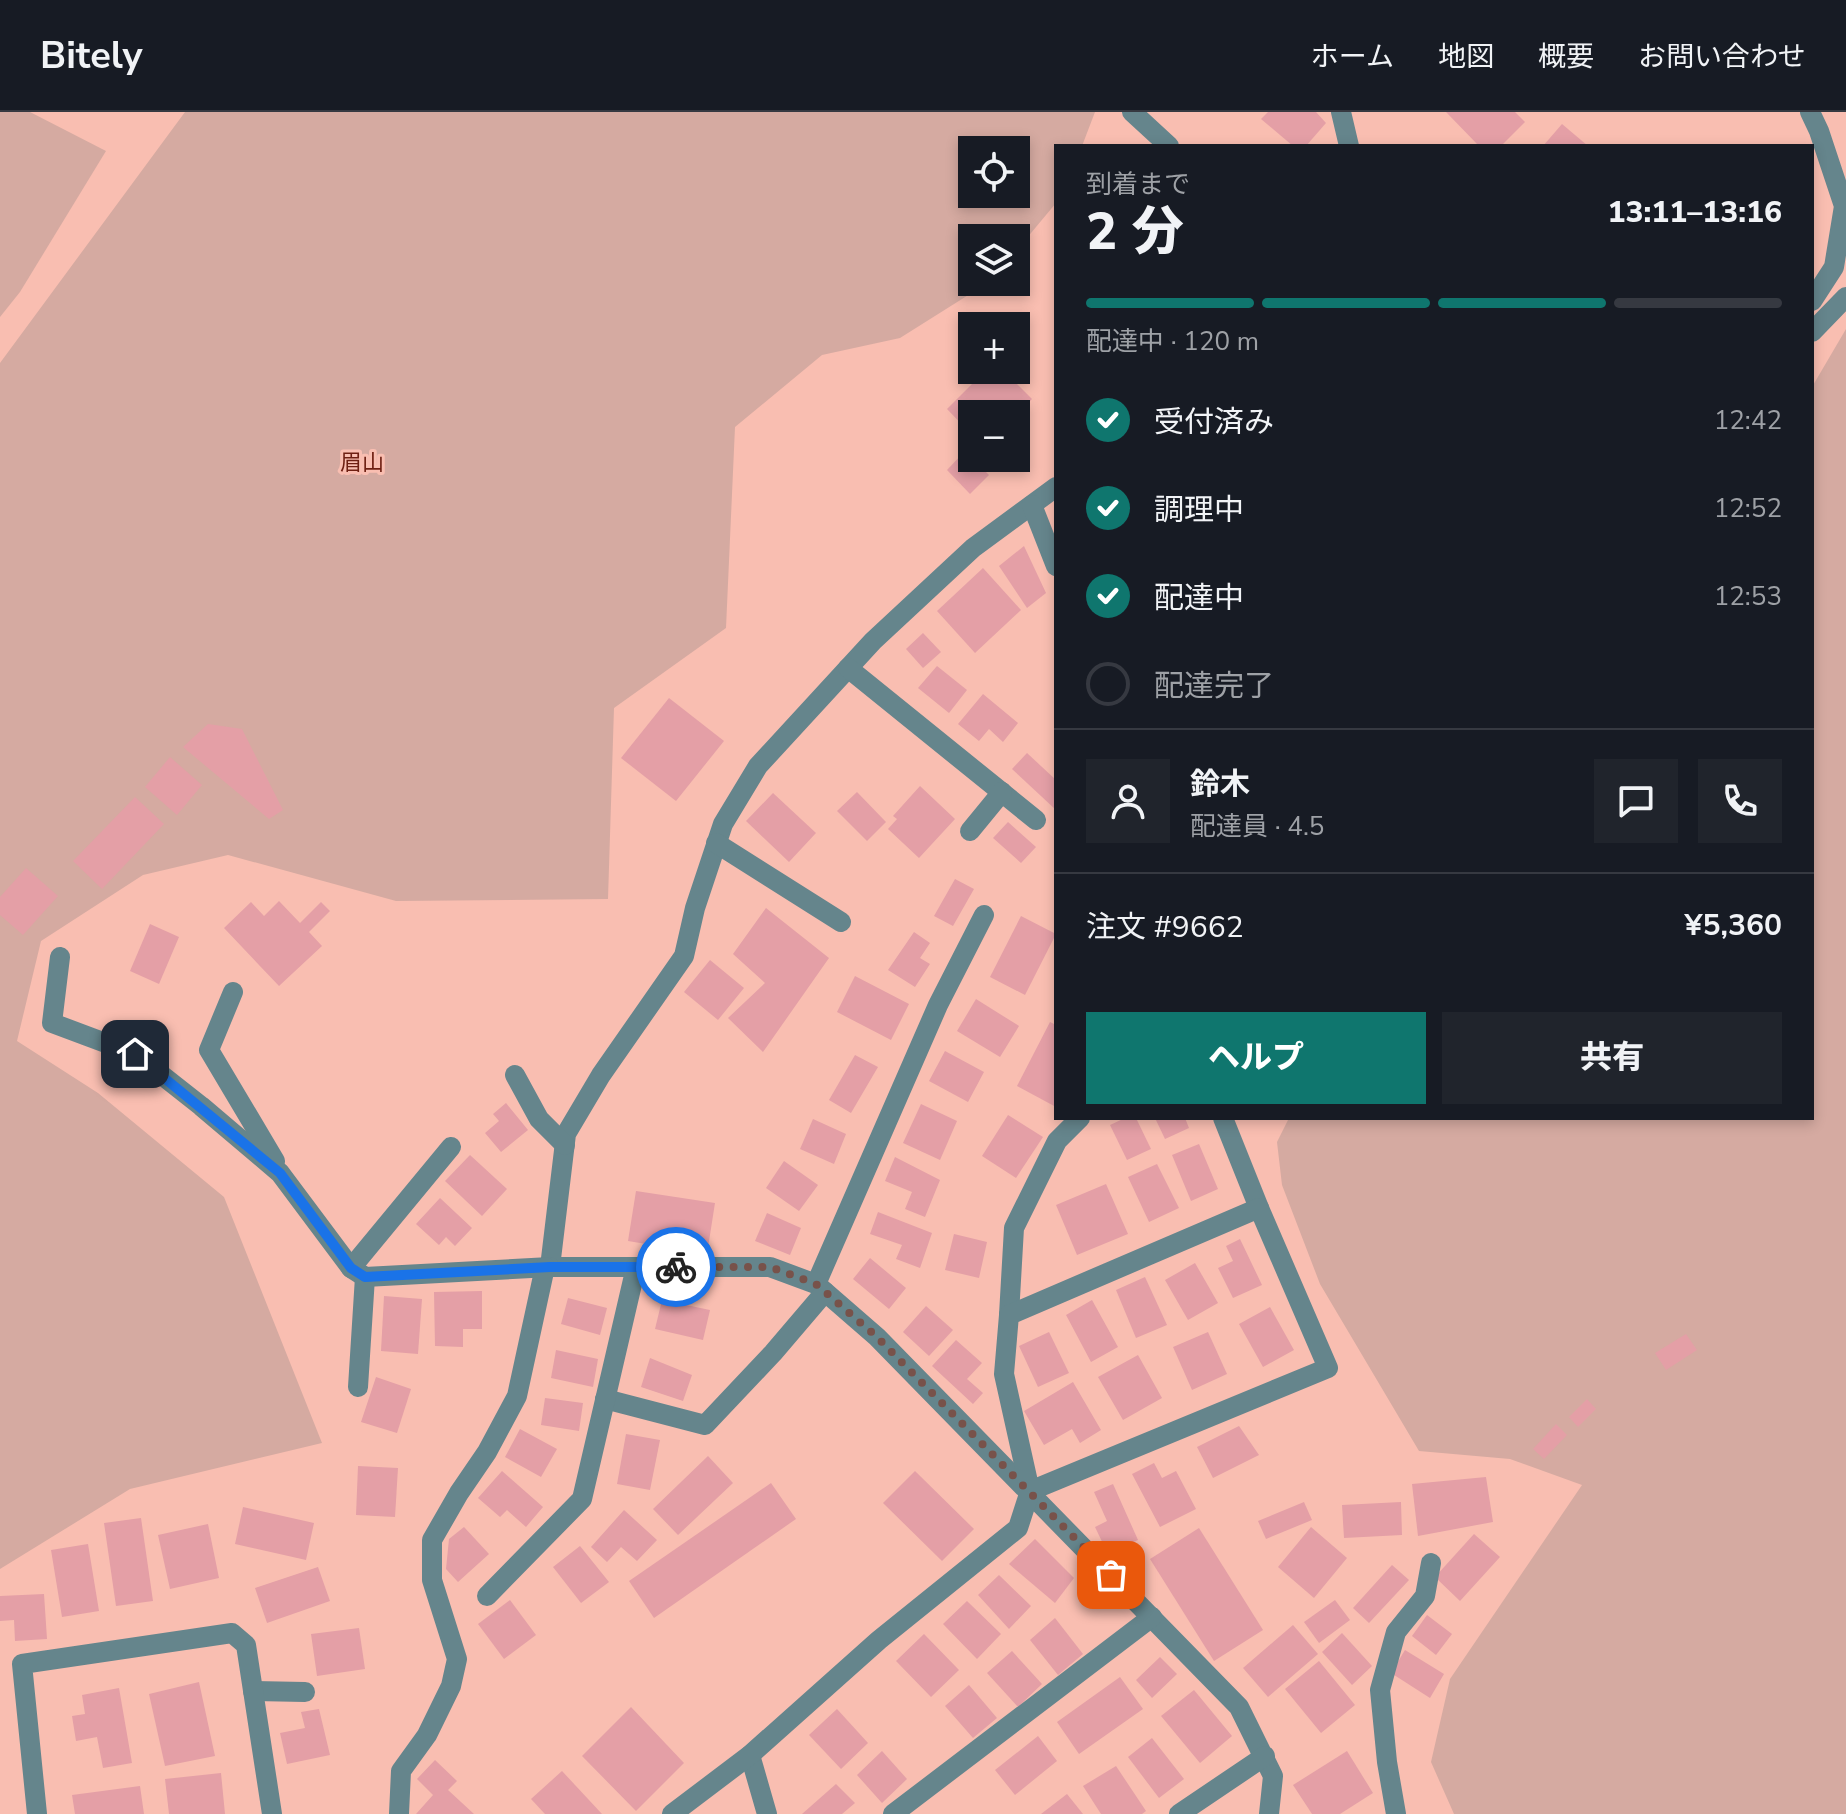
<!DOCTYPE html>
<html lang="ja">
<head>
<meta charset="utf-8">
<style>
  body { margin:0; font-family:"Nunito Sans","Noto Sans JP",sans-serif; background:#20242c; color:#f1f3f6; height:100vh; display:flex; flex-direction:column; font-size:30px; white-space:nowrap }
  * { box-sizing:border-box; margin:0 }
  p { font-size:26px; color:#9ea1a6 }
  .icon { flex:none; width:44px; height:44px; fill:none; stroke:currentColor; stroke-width:2; stroke-linecap:round; stroke-linejoin:round }
  .map { position:relative; flex:1; overflow:hidden }
  .drawer { position:absolute; left:1054px; top:32px; width:760px; height:976px; display:flex; flex-direction:column; background:#171b24; border-radius:0px; box-shadow:0 4px 12px #0003 }
  .drawer>* { flex:none }
  .buttons { position:absolute; left:958px; top:24px; display:grid; gap:16px }
  .buttons a { display:grid; place-items:center; width:72px; height:72px; border-radius:0px; background:#171b24; box-shadow:0 4px 12px #0003; font-size:40px }
  .pin { position:absolute; display:grid; place-items:center; width:68px; height:68px; color:#fff; margin:-34px; border-radius:16px; box-shadow:0 4px 12px #0006 }
  .courier { position:absolute; display:grid; place-items:center; width:80px; height:80px; margin:-40px; border:6px solid #1a73e8; border-radius:50%; background:#fff; color:#222; box-shadow:0 2px 10px #0007 }
  .headline em { font-style:normal; font-weight:800 }
  .headline div { display:flex; flex-direction:column-reverse }
  .headline { display:flex; align-items:center; justify-content:space-between; height:136px; padding:0 32px }
  h1 { font-size:52px; font-weight:800; line-height:60px }
  .bar { display:grid; grid-template-columns:repeat(4,1fr); gap:12px 8px; align-content:center; height:96px; padding:0 32px }
  .bar i { height:10px; border-radius:6px; background:#363941 }
  .bar .active { background:#0f766e }
  .bar p { grid-column:span 4 }
  .line { display:flex; align-items:center; gap:20px; padding:0 32px; border-top:2px solid #363941 }
  .line div { flex:1 }
  .round { display:grid; place-items:center; flex:none; width:84px; height:84px; border-radius:0px; background:#20242c }
  ol { padding:0 32px; list-style:none }
  li { display:flex; align-items:center; gap:24px; height:88px }
  li p { margin-inline-start:auto }
  li .icon { padding:8px; border-radius:50%; background:#0f766e; color:#fff; stroke-width:4 }
  li:last-child { color:#9ea1a6 }
  li i { width:44px; height:44px; border:4px solid #363941; border-radius:50% }
  .button { display:flex; gap:16px; margin-top:auto; padding:16px 32px }
  .button a { flex:1; height:92px; border-radius:0px; background:#0f766e; color:#fff; font-size:32px; font-weight:800; line-height:92px; text-align:center }
  .button a+a { background:#20242c; color:#f1f3f6 }
  header { display:flex; align-items:center; gap:48px; box-sizing:border-box; height:112px; padding:0 40px; background:#171b24; border-bottom:2px solid #363941 }
  header strong { font-size:38px }
  nav { display:flex; gap:44px; margin-inline-start:auto; font-size:28px }
  .map>svg:first-child { display:block }
  .green { fill:#d5aaa1; fill-rule:evenodd }
  .building { fill:#e49fa6 }
  .lines { fill:none; stroke-linecap:round; stroke-linejoin:round }
  .minor { stroke:#65858c; stroke-width:20 }
  .done { stroke:#78524a; stroke-width:8; stroke-dasharray:0 14.4 }
  .route { stroke:#1a73e8; stroke-width:10 }
  .labels { text-anchor:middle; dominant-baseline:central; stroke-width:6; stroke-linejoin:round; paint-order:stroke }
  .park-label { font-size:22px; fill:#6e1f12; stroke:#f9beb1 }
</style>
</head>
<body>
<header>
<strong>Bitely</strong>
<nav><a>ホーム</a><a>地図</a><a>概要</a><a>お問い合わせ</a></nav>
</header>
<div class="map">
<svg width="1846" height="1702" viewBox="0 0 1846 1702">
  <rect width="100%" height="100%" fill="#f9beb1"/>
  <!-- green -->
  <g class="green">
    <path d="M0,0H30L106,39L20,180L0,205Z"/>
    <path d="M185,0H1095L1082,34H1056V91L1016,139V126H972V170H989L900,226L822,243L735,315L726,516L614,596L608,787L396,789L228,743L143,763L41,829L17,929L98,981L224,1085L322,1331L130,1377L0,1457V251ZM972,38H1016V82H972Z"/>
    <path d="M1846,217V1702H1454L1431,1650L1450,1567L1582,1373L1510,1347L1419,1339L1320,1172L1282,1073L1277,1030L1289,1006H1812V486L1814,481L1812,466V275Z"/>
  </g>
  <!-- building -->
  <g class="building">
    <path d="M1268,0H1316L1326,11L1306,34H1293L1261,7Z"/>
    <path d="M1446,0H1515L1525,10L1501,34H1479Z"/>
    <path d="M1562,12L1588,34H1543Z"/>
    <path d="M986,258H1003L1032,287L1017,302H972V323L947,297Z"/>
    <path d="M965,339L989,363L970,382L947,358Z"/>
    <path d="M1024,434L1046,481L1027,496L999,454Z"/>
    <path d="M983,456L1021,498L975,541L937,499Z"/>
    <path d="M923,521L941,540L923,556L906,537Z"/>
    <path d="M937,554L967,578L949,601L918,576Z"/>
    <path d="M983,582L1018,611L1003,630L989,617L979,629L958,612Z"/>
    <path d="M669,586L724,629L676,689L621,646Z"/>
    <path d="M208,612L242,617L283,698L269,707L183,635Z"/>
    <path d="M1027,641L1056,668V698L1012,657Z"/>
    <path d="M170,645L202,673L177,703L145,675Z"/>
    <path d="M920,674L955,707L919,746L888,717L897,707L893,704Z"/>
    <path d="M857,680L886,710L867,729L837,699Z"/>
    <path d="M773,681L816,721L789,750L746,709Z"/>
    <path d="M135,685L164,712L102,777L73,749Z"/>
    <path d="M1008,710L1036,735L1021,751L993,726Z"/>
    <path d="M26,756L58,784L23,823L0,803V785Z"/>
    <path d="M955,767L974,777L953,814L934,804Z"/>
    <path d="M279,789L300,811L321,790L330,799L309,820L322,834L279,874L224,816L251,790L264,804Z"/>
    <path d="M766,796L829,846L763,940L728,906L765,871L733,842Z"/>
    <path d="M1021,804L1056,822L1025,883L990,865Z"/>
    <path d="M150,812L179,825L159,872L130,859Z"/>
    <path d="M914,820L930,831L920,846L930,852L915,875L888,858Z"/>
    <path d="M710,848L744,876L718,908L684,880Z"/>
    <path d="M855,864L909,892L891,928L837,900Z"/>
    <path d="M976,887L1019,914L1000,945L957,919Z"/>
    <path d="M1050,910L1056,913V995L1017,974Z"/>
    <path d="M945,939L984,960L968,990L929,969Z"/>
    <path d="M855,943L878,955L851,1001L829,988Z"/>
    <path d="M506,991L528,1018L501,1040L485,1021L499,1009L493,1002Z"/>
    <path d="M921,992L957,1009L940,1048L903,1031Z"/>
    <path d="M1008,1003L1043,1025L1016,1066L982,1044Z"/>
    <path d="M1125,1006H1136L1151,1037L1127,1048L1110,1013Z"/>
    <path d="M1155,1006H1185L1189,1016L1165,1027Z"/>
    <path d="M813,1007L846,1022L834,1052L800,1037Z"/>
    <path d="M1199,1032L1218,1077L1191,1089L1172,1043Z"/>
    <path d="M470,1043L507,1077L482,1104L445,1069Z"/>
    <path d="M895,1045L940,1068L925,1105L905,1097L912,1080L885,1069Z"/>
    <path d="M784,1049L818,1073L799,1099L766,1076Z"/>
    <path d="M1157,1052L1179,1096L1149,1110L1128,1065Z"/>
    <path d="M1106,1072L1128,1122L1077,1143L1056,1093Z"/>
    <path d="M636,1079L715,1091L707,1142L628,1129Z"/>
    <path d="M440,1086L472,1116L455,1134L446,1125L439,1133L416,1112Z"/>
    <path d="M878,1100L932,1121L920,1156L896,1147L902,1133L870,1122Z"/>
    <path d="M767,1101L801,1116L790,1143L755,1129Z"/>
    <path d="M954,1122L987,1130L979,1166L945,1158Z"/>
    <path d="M1240,1127L1262,1173L1233,1186L1218,1156L1233,1149L1226,1134Z"/>
    <path d="M870,1146L906,1176L889,1197L853,1167Z"/>
    <path d="M1195,1151L1218,1191L1188,1208L1165,1168Z"/>
    <path d="M1145,1165L1167,1213L1136,1226L1116,1178Z"/>
    <path d="M482,1179V1217H463V1235L435,1234L434,1180Z"/>
    <path d="M384,1184L422,1187L418,1242L381,1239Z"/>
    <path d="M568,1186L607,1196L600,1223L561,1212Z"/>
    <path d="M662,1188L710,1198L703,1228L655,1217Z"/>
    <path d="M1092,1188L1118,1235L1091,1250L1066,1203Z"/>
    <path d="M926,1194L953,1218L929,1244L903,1220Z"/>
    <path d="M1270,1195L1294,1238L1263,1255L1239,1212Z"/>
    <path d="M1049,1220L1069,1261L1038,1275L1019,1234Z"/>
    <path d="M1208,1220L1227,1262L1192,1278L1173,1235Z"/>
    <path d="M1686,1222L1697,1238L1666,1258L1655,1241Z"/>
    <path d="M956,1228L982,1251L967,1267L983,1281L973,1292L932,1254Z"/>
    <path d="M556,1238L598,1247L593,1275L551,1266Z"/>
    <path d="M1138,1243L1162,1286L1123,1308L1098,1265Z"/>
    <path d="M650,1246L692,1263L683,1289L641,1275Z"/>
    <path d="M376,1265L411,1277L397,1321L361,1310Z"/>
    <path d="M1073,1270L1101,1318L1080,1331L1072,1317L1044,1333L1024,1299Z"/>
    <path d="M545,1286L583,1291L579,1319L541,1313Z"/>
    <path d="M1587,1287L1596,1297L1578,1315L1569,1305Z"/>
    <path d="M1556,1312L1567,1323L1544,1347L1533,1337Z"/>
    <path d="M1239,1314L1259,1343L1213,1366L1197,1335Z"/>
    <path d="M520,1317L557,1337L541,1365L505,1345Z"/>
    <path d="M626,1322L660,1328L650,1378L617,1372Z"/>
    <path d="M708,1344L733,1371L678,1423L653,1397Z"/>
    <path d="M1154,1351L1162,1366L1176,1359L1196,1397L1160,1415L1132,1362Z"/>
    <path d="M358,1354L398,1356L395,1405L356,1403Z"/>
    <path d="M502,1359L543,1395L526,1415L507,1398L500,1405L478,1386Z"/>
    <path d="M915,1359L974,1417L942,1449L883,1391Z"/>
    <path d="M1486,1365L1493,1410L1418,1424L1412,1372Z"/>
    <path d="M771,1371L796,1407L654,1506L629,1469Z"/>
    <path d="M1113,1372L1138,1428L1108,1442L1095,1415L1107,1409L1094,1380Z"/>
    <path d="M1304,1390L1312,1408L1266,1427L1258,1409Z"/>
    <path d="M1401,1390L1402,1423L1344,1426L1342,1393Z"/>
    <path d="M243,1395L314,1411L306,1448L235,1432Z"/>
    <path d="M624,1398L657,1428L637,1449L621,1435L607,1450L591,1435Z"/>
    <path d="M141,1406L153,1489L116,1494L104,1411Z"/>
    <path d="M208,1412L219,1466L170,1477L158,1423Z"/>
    <path d="M464,1415L489,1442L458,1470L446,1457L449,1427Z"/>
    <path d="M1311,1415L1347,1446L1314,1486L1278,1455Z"/>
    <path d="M1199,1416L1263,1518L1214,1549L1150,1447Z"/>
    <path d="M1474,1422L1500,1445L1460,1489L1435,1465Z"/>
    <path d="M1035,1427L1074,1466L1055,1491L1009,1452Z"/>
    <path d="M88,1432L99,1499L62,1505L51,1438Z"/>
    <path d="M580,1434L609,1470L581,1491L553,1455Z"/>
    <path d="M1392,1453L1409,1468L1369,1511L1353,1496Z"/>
    <path d="M318,1455L330,1489L267,1511L255,1476Z"/>
    <path d="M999,1463L1031,1494L1009,1517L978,1483Z"/>
    <path d="M44,1482L47,1527L15,1529L14,1508L0,1509V1484Z"/>
    <path d="M510,1488L536,1523L504,1547L478,1512Z"/>
    <path d="M1335,1488L1350,1508L1319,1531L1304,1510Z"/>
    <path d="M967,1489L1001,1522L977,1547L943,1512Z"/>
    <path d="M1427,1503L1452,1522L1436,1543L1412,1524Z"/>
    <path d="M1055,1506L1083,1542L1058,1563L1030,1528Z"/>
    <path d="M1293,1513L1318,1542L1268,1585L1243,1556Z"/>
    <path d="M359,1516L365,1557L317,1564L311,1522Z"/>
    <path d="M1342,1521L1372,1554L1352,1573L1322,1540Z"/>
    <path d="M924,1522L959,1558L931,1585L896,1549Z"/>
    <path d="M1405,1538L1444,1562L1430,1586L1391,1561Z"/>
    <path d="M1012,1539L1042,1572L1018,1595L987,1561Z"/>
    <path d="M1160,1545L1177,1562L1152,1586L1136,1568Z"/>
    <path d="M1319,1549L1355,1593L1321,1621L1285,1577Z"/>
    <path d="M1120,1565L1143,1597L1079,1642L1057,1610Z"/>
    <path d="M199,1570L215,1644L165,1654L149,1582Z"/>
    <path d="M969,1573L997,1606L973,1626L945,1594Z"/>
    <path d="M119,1576L132,1651L103,1656L97,1625L76,1629L72,1604L85,1602L82,1583Z"/>
    <path d="M1194,1578L1232,1624L1200,1651L1161,1604Z"/>
    <path d="M631,1595L684,1651L636,1699L582,1644Z"/>
    <path d="M319,1597L330,1643L287,1652L280,1621L305,1616L301,1600Z"/>
    <path d="M837,1597L868,1631L841,1657L809,1623Z"/>
    <path d="M1038,1624L1057,1649L1015,1683L995,1658Z"/>
    <path d="M1152,1626L1184,1667L1159,1686L1128,1645Z"/>
    <path d="M882,1639L907,1667L882,1691L857,1663Z"/>
    <path d="M1347,1639L1373,1681L1340,1702H1312L1293,1673Z"/>
    <path d="M435,1648L457,1669L448,1678L474,1702H416L433,1683L417,1667Z"/>
    <path d="M1116,1654L1146,1699L1142,1702H1101L1083,1674Z"/>
    <path d="M562,1659L602,1702H545L531,1687Z"/>
    <path d="M221,1661L225,1702H169L165,1667Z"/>
    <path d="M836,1672L855,1691L842,1702H802Z"/>
    <path d="M140,1674L144,1702H75L72,1683Z"/>
    <path d="M1067,1682L1083,1702H1041Z"/>
  </g>
  <g class="lines">
    <!-- minor -->
    <g class="minor">
      <path d="M1132,0L1169,34"/>
      <path d="M1341,0L1349,34"/>
      <path d="M1810,0L1819,19L1844,94L1834,155L1812,189"/>
      <path d="M1812,220L1846,185"/>
      <path d="M1056,375L973,436L873,529L758,654L723,712L695,796L684,844L601,963L566,1022L550,1155H770L816,1172L877,1225L1239,1595L1273,1664L1269,1702"/>
      <path d="M1032,393L1056,454"/>
      <path d="M848,556L1036,708"/>
      <path d="M970,719L1002,680"/>
      <path d="M716,731L841,810"/>
      <path d="M60,845L52,911L135,942L201,994L280,1061L351,1156L365,1165L550,1155"/>
      <path d="M233,880L209,938L275,1049"/>
      <path d="M515,963L539,1007L565,1033"/>
      <path d="M1223,1006L1259,1096"/>
      <path d="M351,1156L451,1035"/>
      <path d="M816,1172L938,893L984,803"/>
      <path d="M1009,1203L1014,1116L1057,1029L1080,1006"/>
      <path d="M358,1275L365,1165"/>
      <path d="M605,1287L705,1313L773,1241L825,1180"/>
      <path d="M487,1484L582,1387L636,1155"/>
      <path d="M253,1579L305,1580"/>
      <path d="M750,1643L767,1702"/>
      <path d="M37,1702L22,1552L232,1521L246,1533L272,1702"/>
      <path d="M399,1702L401,1659L427,1623L451,1574L457,1547L432,1468V1428L459,1381L487,1340L517,1284L545,1155"/>
      <path d="M672,1702L750,1643L879,1528L1018,1416L1030,1379L1004,1262L1009,1203L1259,1096L1328,1256L1030,1379"/>
      <path d="M893,1702L1152,1505"/>
      <path d="M1179,1702L1265,1644"/>
      <path d="M1396,1702L1387,1650L1380,1578L1396,1520L1425,1484L1431,1451"/>
    </g>
  </g>
  <g class="lines">
    <!-- done -->
    <path class="done" d="M676,1155H770L816,1172L877,1225L1111,1463"/>
    <!-- route -->
    <path class="route" d="M135,942L280,1061L351,1156L365,1165L550,1155H676"/>
  </g>
  <g class="labels">
    <!-- park labels -->
    <g class="park-label">
      <text x="362" y="351">眉山</text>
    </g>
  </g>
</svg>
<div class="buttons">
<a><svg class="icon" aria-label="locate" viewBox="0 0 24 24"><circle cx="12" cy="12" r="6"/><path d="M12 2v4M12 18v4M2 12h4M18 12h4"/></svg></a>
<a><svg class="icon" aria-label="layers" viewBox="0 0 24 24"><path d="M12 4l9 5-9 5-9-5zM3 14l9 5 9-5"/></svg></a>
<a>+</a>
<a>−</a>
</div>
<div class="pin" style="left:1111px;top:1463px;background:#ea580c"><svg class="icon" aria-label="bag" viewBox="0 0 24 24"><path d="M5 8h14l-1 12H6zM9 8a3 3 0 0 1 6 0"/></svg></div>
<div class="pin" style="left:135px;top:942px;background:#1f2937"><svg class="icon" aria-label="home" viewBox="0 0 24 24"><path d="M3 11l9-7 9 7M6 9v11h12V9"/></svg></div>
<div class="courier" style="left:676px;top:1155px"><svg class="icon" aria-label="bike" viewBox="0 0 24 24"><circle cx="6" cy="16" r="4"/><circle cx="18" cy="16" r="4"/><path d="M6 16l4-8h5l3 8M10 8l3 8H6M13 5h3"/></svg></div>
<section class="drawer">
<div class="headline"><div><h1>2 分</h1><p>到着まで</p></div><em>13:11–13:16</em></div>
<div class="bar"><i class="active"></i><i class="active"></i><i class="active"></i><i></i><p>配達中 · 120 m</p></div>
<ol>
<li><svg class="icon" aria-label="check" viewBox="0 0 24 24"><path d="M5 12l5 5 9-10"/></svg>受付済み<p>12:42</p></li>
<li><svg class="icon" aria-label="check" viewBox="0 0 24 24"><path d="M5 12l5 5 9-10"/></svg>調理中<p>12:52</p></li>
<li><svg class="icon" aria-label="check" viewBox="0 0 24 24"><path d="M5 12l5 5 9-10"/></svg>配達中<p>12:53</p></li>
<li><i></i>配達完了</li>
</ol>
<div class="line" style="height:144px"><a class="round"><svg class="icon" aria-label="person" viewBox="0 0 24 24"><circle cx="12" cy="8" r="4"/><path d="M4 21q1-7 8-7t8 7"/></svg></a><div><b>鈴木</b><p>配達員 · 4.5</p></div><a class="round"><svg class="icon" aria-label="chat" viewBox="0 0 24 24"><path d="M4 5h16v11H9l-5 4z"/></svg></a><a class="round"><svg class="icon" aria-label="phone" viewBox="0 0 24 24"><path d="M5 4h4l2 5-3 2q2 4 5 5l2-3 5 2v4C11 20 4 13 5 4z"/></svg></a></div>
<div class="line" style="height:104px"><div>注文 #9662</div><b>¥5,360</b></div>
<div class="button"><a>ヘルプ</a><a>共有</a></div>
</section>
</div>
</body>
</html>
